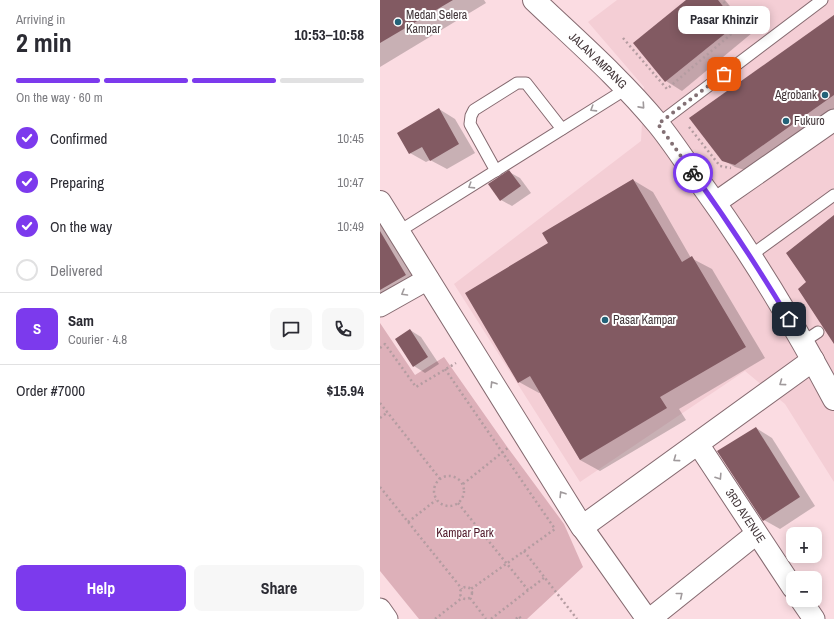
<!DOCTYPE html>
<html lang="en">
<head>
<meta charset="utf-8">
<style>
  body { margin:0; font-family:"Archivo Narrow",sans-serif; background:#f7f7f7; color:#2b2b33; height:100vh; display:flex; flex-direction:column; font-size:15px; white-space:nowrap }
  * { box-sizing:border-box; margin:0 }
  p { font-size:13px; color:#7c7c81 }
  .icon { flex:none; width:22px; height:22px; fill:none; stroke:currentColor; stroke-width:2; stroke-linecap:round; stroke-linejoin:round }
  .map { position:relative; flex:1; overflow:hidden }
  .sheet { display:flex; flex-direction:column; background:#fff; width:380px }
  .sheet>* { flex:none }
  .fabs { position:absolute; left:406px; top:527px; display:grid; gap:8px }
  .fabs a { display:grid; place-items:center; width:36px; height:36px; border-radius:8px; background:#fff; box-shadow:0 2px 10px #0003; font-size:20px }
  .pin { position:absolute; display:grid; place-items:center; width:34px; height:34px; color:#fff; margin:-17px; border-radius:8px; box-shadow:0 2px 6px #0006 }
  .courier { position:absolute; display:grid; place-items:center; width:40px; height:40px; margin:-20px; border:3px solid #7c3aed; border-radius:50%; background:#fff; color:#222; box-shadow:0 1px 5px #0007 }
  .bubble { position:absolute; height:28px; border-radius:8px; background:#fff; box-shadow:0 2px 10px #0003; font-size:13px; font-weight:700; line-height:28px; text-align:center }
  .headline em { font-style:normal; font-weight:700 }
  .headline div { display:flex; flex-direction:column-reverse }
  .headline { display:flex; align-items:center; justify-content:space-between; height:68px; padding:0 16px }
  h1 { font-size:26px; font-weight:700; line-height:30px }
  .bar { display:grid; grid-template-columns:repeat(4,1fr); gap:6px 4px; align-content:center; height:48px; padding:0 16px }
  .bar i { height:5px; border-radius:3px; background:#e1e1e2 }
  .bar .active { background:#7c3aed }
  .bar p { grid-column:span 4 }
  .line { display:flex; align-items:center; gap:10px; padding:0 16px; border-top:1px solid #e1e1e2 }
  .line div { flex:1 }
  .round { display:grid; place-items:center; flex:none; width:42px; height:42px; border-radius:8px; background:#f7f7f7 }
  ol { padding:0 16px; list-style:none }
  li { display:flex; align-items:center; gap:12px; height:44px }
  li p { margin-inline-start:auto }
  li .icon { padding:4px; border-radius:50%; background:#7c3aed; color:#fff; stroke-width:4 }
  li:last-child { color:#7c7c81 }
  li i { width:22px; height:22px; border:2px solid #e1e1e2; border-radius:50% }
  .action { display:flex; gap:8px; margin-top:auto; padding:8px 16px }
  .action a { flex:1; height:46px; border-radius:8px; background:#7c3aed; color:#fff; font-size:16px; font-weight:700; line-height:46px; text-align:center }
  .action a+a { background:#f7f7f7; color:#2b2b33 }
  main { display:flex; flex:1; min-height:0 }
  .map>svg:first-child { display:block }
  .built { fill:#f4ced5 }
  .green { fill:#ddb0b9 }
  .shadow { fill:#0003 }
  .building { fill:#825a62 }
  .lines { fill:none; stroke-linecap:round; stroke-linejoin:round }
  .lane-casing { stroke:#856a70; stroke-width:13 }
  .street-casing { stroke:#856a70; stroke-width:23 }
  .secondary-casing { stroke:#856a70; stroke-width:24 }
  .path { stroke:#b49ca1; stroke-width:2.5; stroke-dasharray:2 3; stroke-linecap:butt }
  .lane { stroke:#fff; stroke-width:11 }
  .street { stroke:#fff; stroke-width:21 }
  .secondary { stroke:#fff; stroke-width:22 }
  .oneway { stroke:#a09a9c }
  .done { stroke:#837074; stroke-width:4; stroke-dasharray:0 7.2 }
  .route { stroke:#7c3aed; stroke-width:5 }
  .poi-dot { fill:#236278; stroke:#fff; stroke-width:1.5 }
  .labels { text-anchor:middle; dominant-baseline:central; stroke-width:4; stroke-linejoin:round; paint-order:stroke }
  .poi-label { font-size:12px; fill:#423639; stroke:#fff; text-anchor:start }
  .street-label { font-size:12px; fill:#423639; stroke:#fff }
  .park-label { font-size:12px; fill:#4e1728; stroke:#fff }
</style>
</head>
<body>
<main>
<section class="sheet">
<div class="headline"><div><h1>2 min</h1><p>Arriving in</p></div><em>10:53–10:58</em></div>
<div class="bar"><i class="active"></i><i class="active"></i><i class="active"></i><i></i><p>On the way · 60 m</p></div>
<ol>
<li><svg class="icon" aria-label="check" viewBox="0 0 24 24"><path d="M5 12l5 5 9-10"/></svg>Confirmed<p>10:45</p></li>
<li><svg class="icon" aria-label="check" viewBox="0 0 24 24"><path d="M5 12l5 5 9-10"/></svg>Preparing<p>10:47</p></li>
<li><svg class="icon" aria-label="check" viewBox="0 0 24 24"><path d="M5 12l5 5 9-10"/></svg>On the way<p>10:49</p></li>
<li><i></i>Delivered</li>
</ol>
<div class="line" style="height:72px"><b class="round" style="background:#7c3aed;color:#fff">S</b><div><b>Sam</b><p>Courier · 4.8</p></div><a class="round"><svg class="icon" aria-label="chat" viewBox="0 0 24 24"><path d="M4 5h16v11H9l-5 4z"/></svg></a><a class="round"><svg class="icon" aria-label="phone" viewBox="0 0 24 24"><path d="M5 4h4l2 5-3 2q2 4 5 5l2-3 5 2v4C11 20 4 13 5 4z"/></svg></a></div>
<div class="line" style="height:52px"><div>Order #7000</div><b>$15.94</b></div>
<div class="action"><a>Help</a><a>Share</a></div>
</section>
<div class="map">
<svg width="454" height="619" viewBox="0 0 454 619">
  <rect width="100%" height="100%" fill="#fbdce2"/>
  <!-- built -->
  <path class="built" d="M237,0H454V482L405,404L365,371L200,482L74,284L261,141L264,87L208,22Z"/>
  <!-- green -->
  <path class="green" d="M0,323L35,375L64,357L128,448L184,524L203,567L147,619H39L0,571Z"/>
  <!-- shadow -->
  <g class="shadow">
    <path d="M0,0H104L106,3L0,67Z"/>
    <path d="M308,0H345L372,33L302,91L286,81Z"/>
    <path d="M454,15V109L368,171L355,167L343,160Z"/>
    <path d="M59,109L75,119L95,153L67,169L50,160L46,162L30,153Z"/>
    <path d="M129,172L140,178L151,193L132,206L121,200Z"/>
    <path d="M253,180L273,192L311,258L332,269L385,358L299,409L306,420L220,471L200,460L160,393H159L139,382L170,244Z"/>
    <path d="M0,210L45,286L0,312Z"/>
    <path d="M30,330L41,337L59,364L45,373L34,366L16,339Z"/>
    <path d="M376,428L392,438L435,506L400,529L384,520Z"/>
  </g>
  <!-- building -->
  <g class="building">
    <path d="M0,0H73L0,43Z"/>
    <path d="M306,0H338L357,24L285,82L253,43Z"/>
    <path d="M454,15V95L355,165L342,161L309,118Z"/>
    <path d="M59,108L79,144L50,161L42,147L29,154L17,133Z"/>
    <path d="M129,170L141,186L120,201L108,184Z"/>
    <path d="M253,179L302,262L312,256L366,347L280,397L287,408L200,460L150,376L138,383L85,293L168,243L162,233Z"/>
    <path d="M454,215V344L418,289L426,282L406,253Z"/>
    <path d="M0,231L26,275L0,290Z"/>
    <path d="M30,329L48,357L33,367L15,339Z"/>
    <path d="M376,427L420,497L383,521L337,451Z"/>
  </g>
  <g class="lines">
    <!-- lane casing -->
    <g class="lane-casing">
      <g id="lane">
        <path d="M278,124L442,0"/>
        <path d="M116,171L90,124L91,116L94,110L137,83H146L182,129"/>
        <path d="M18,232L246,89"/>
        <path d="M370,256L454,195"/>
        <path d="M423,342L438,332"/>
      </g>
    </g>
    <!-- street casing -->
    <g class="street-casing">
      <g id="street">
        <path d="M335,203L454,120"/>
        <path d="M0,306L48,279"/>
        <path id="s1" d="M318,444L413,588"/>
        <path d="M202,527L267,619"/>
        <path d="M421,600L434,619"/>
        <path d="M0,609L7,619"/>
        <path d="M270,619L376,534"/>
      </g>
    </g>
    <!-- secondary casing -->
    <g class="secondary-casing">
      <g id="secondary">
        <path id="s2" d="M154,0C196,40 241,79 278,124C292,141 304,160 317,178C368,248 413,322 454,399"/>
        <path d="M0,202L202,527L433,360"/>
      </g>
    </g>
    <!-- path -->
    <g class="path">
      <path d="M243,38L287,89L363,24L342,0"/>
      <path d="M309,127L340,166L351,168"/>
      <path d="M0,348L5,344L36,387L76,363"/>
      <path d="M65,369L175,529L91,589"/>
      <path d="M0,403L60,479"/>
      <path d="M0,418L8,412"/>
      <circle cx="69" cy="491" r="15"/>
      <path d="M83,484L129,447"/>
      <path d="M0,487L82,589"/>
      <path d="M78,503L148,590"/>
      <path d="M28,522L56,500"/>
      <path d="M144,551L197,619"/>
      <circle cx="86" cy="593" r="6"/>
      <path d="M90,598L106,619"/>
      <path d="M55,619L82,598"/>
      <path d="M111,619L165,577"/>
      <path d="M136,619L139,616L141,619"/>
    </g>
    <!-- lane -->
    <use href="#lane" class="lane"/>
    <!-- street -->
    <use href="#street" class="street"/>
    <!-- secondary -->
    <use href="#secondary" class="secondary"/>
  </g>
  <!-- one-way arrows -->
  <defs><path id="oneway-chevron" d="M-2-3.5L2.5 0L-2 3.5" fill="none" stroke-width="1.6" stroke-linecap="round" stroke-linejoin="round"/></defs>
  <g class="oneway">
    <use href="#oneway-chevron" transform="translate(262 106) rotate(48)"/>
    <use href="#oneway-chevron" transform="translate(213 109) rotate(148)"/>
    <use href="#oneway-chevron" transform="translate(91 186) rotate(148)"/>
    <use href="#oneway-chevron" transform="translate(24 293) rotate(150)"/>
    <use href="#oneway-chevron" transform="translate(402 383) rotate(144)"/>
    <use href="#oneway-chevron" transform="translate(113 384) rotate(-122)"/>
    <use href="#oneway-chevron" transform="translate(296 459) rotate(144)"/>
    <use href="#oneway-chevron" transform="translate(339 477) rotate(57)"/>
    <use href="#oneway-chevron" transform="translate(182 494) rotate(-122)"/>
    <use href="#oneway-chevron" transform="translate(300 595) rotate(-39)"/>
  </g>
  <g class="lines">
    <!-- done -->
    <path class="done" d="M313,173L278,124L344,74"/>
    <!-- route -->
    <path class="route" d="M313,173C347,220 379,269 409,319"/>
  </g>
  <!-- markers -->
  <g class="poi-dot">
    <circle cx="18" cy="22" r="4"/>
    <circle cx="445" cy="95" r="4"/>
    <circle cx="406" cy="121" r="4"/>
    <circle cx="225" cy="320" r="4"/>
  </g>
  <g class="labels">
    <!-- poi labels -->
    <g class="poi-label">
      <text x="26" y="15">Medan Selera<tspan x="26" dy="14">Kampar</tspan></text>
      <text x="437" y="95" text-anchor="end">Agrobank</text>
      <text x="414" y="121">Fukuro</text>
      <text x="233" y="320">Pasar Kampar</text>
    </g>
    <!-- street labels -->
    <g class="street-label">
      <text stroke="none"><textPath href="#s2" startOffset="88">JALAN AMPANG</textPath></text>
      <text stroke="none"><textPath href="#s1" startOffset="86">3RD AVENUE</textPath></text>
    </g>
    <!-- park labels -->
    <g class="park-label">
      <text x="85" y="533">Kampar Park</text>
    </g>
  </g>
</svg>
<div class="fabs">
<a>+</a>
<a>−</a>
</div>
<div class="pin" style="left:344px;top:74px;background:#ea580c"><svg class="icon" aria-label="bag" viewBox="0 0 24 24"><path d="M5 8h14l-1 12H6zM9 8a3 3 0 0 1 6 0"/></svg></div>
<div class="pin" style="left:409px;top:319px;background:#1f2937"><svg class="icon" aria-label="home" viewBox="0 0 24 24"><path d="M3 11l9-7 9 7M6 9v11h12V9"/></svg></div>
<div class="courier" style="left:313px;top:173px"><svg class="icon" aria-label="bike" viewBox="0 0 24 24"><circle cx="6" cy="16" r="4"/><circle cx="18" cy="16" r="4"/><path d="M6 16l4-8h5l3 8M10 8l3 8H6M13 5h3"/></svg></div>
<div class="bubble" style="left:298px;top:6px;width:92px">Pasar Khinzir</div>
</div>
</main>
</body>
</html>
